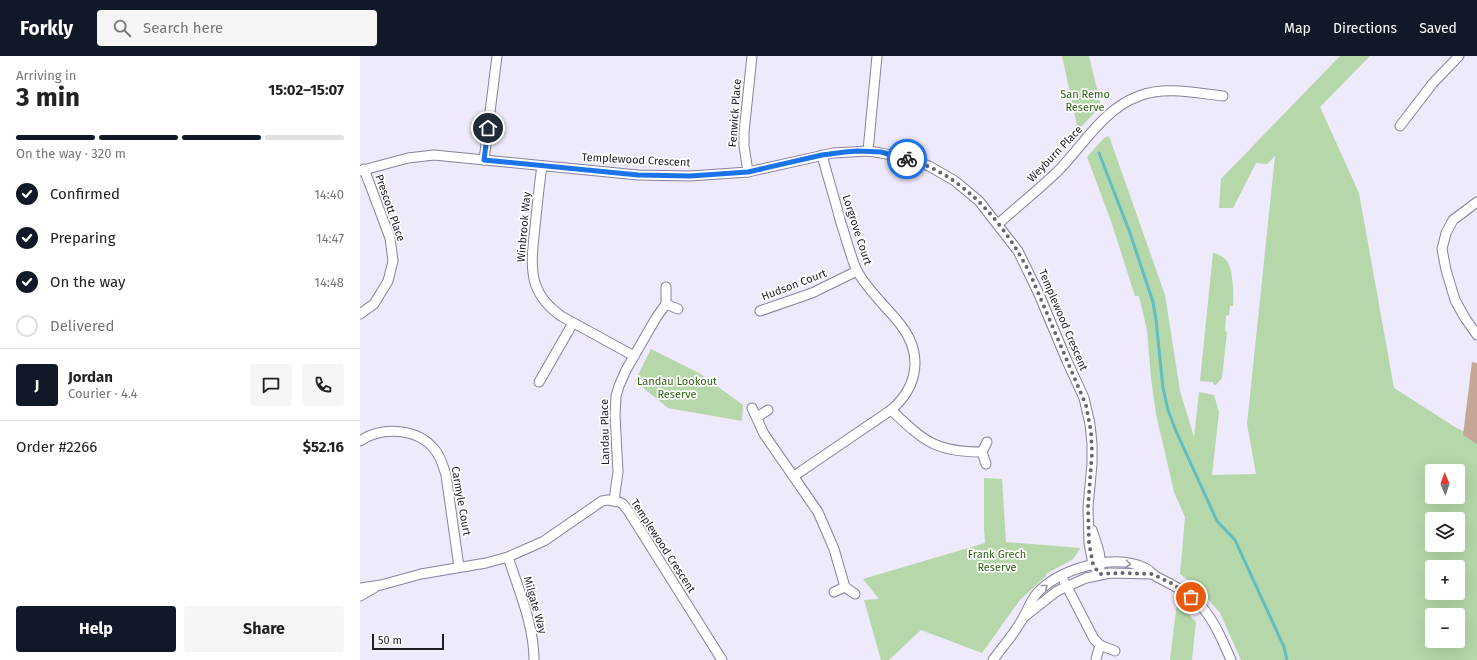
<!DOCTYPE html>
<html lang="en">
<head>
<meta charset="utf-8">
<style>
  body { margin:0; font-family:"Fira Sans",sans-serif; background:#f6f6f6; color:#222; height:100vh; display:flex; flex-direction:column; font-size:15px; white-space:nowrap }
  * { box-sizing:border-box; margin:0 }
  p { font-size:13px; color:#767676 }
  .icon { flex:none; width:22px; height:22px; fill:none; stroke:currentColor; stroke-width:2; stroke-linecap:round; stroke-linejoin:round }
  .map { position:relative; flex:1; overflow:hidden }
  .drawer { display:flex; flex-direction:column; background:#fff; width:360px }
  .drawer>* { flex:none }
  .needle { width:26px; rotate:358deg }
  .buttons { position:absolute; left:1065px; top:408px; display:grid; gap:8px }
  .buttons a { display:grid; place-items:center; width:40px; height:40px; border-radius:4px; background:#fff; box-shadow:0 4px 16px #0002; font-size:20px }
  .scale { position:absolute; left:12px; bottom:10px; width:72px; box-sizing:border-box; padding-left:4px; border:2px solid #201c27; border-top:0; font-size:11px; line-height:14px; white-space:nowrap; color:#201c27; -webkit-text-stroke:3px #fff; paint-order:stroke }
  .pin { position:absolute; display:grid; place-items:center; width:34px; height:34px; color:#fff; margin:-17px; border:2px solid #fff; border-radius:50%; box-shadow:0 1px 4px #0007 }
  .courier { position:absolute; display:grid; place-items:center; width:40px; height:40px; margin:-20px; border:3px solid #1a73e8; border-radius:50%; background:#fff; color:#222; box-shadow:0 1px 5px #0007 }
  .head em { font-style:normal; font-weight:700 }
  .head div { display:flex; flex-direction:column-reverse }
  .head { display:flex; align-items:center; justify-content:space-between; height:68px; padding:0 16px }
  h1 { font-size:26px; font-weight:700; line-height:30px }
  .bar { display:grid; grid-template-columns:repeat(4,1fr); gap:6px 4px; align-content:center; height:48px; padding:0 16px }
  .bar i { height:5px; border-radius:3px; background:#e0e0e0 }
  .bar .current { background:#111827 }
  .bar p { grid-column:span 4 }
  .line { display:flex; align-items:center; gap:10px; padding:0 16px; border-top:1px solid #e0e0e0 }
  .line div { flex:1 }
  .round { display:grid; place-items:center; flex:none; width:42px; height:42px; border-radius:4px; background:#f6f6f6 }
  ol { padding:0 16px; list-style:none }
  li { display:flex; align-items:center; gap:12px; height:44px }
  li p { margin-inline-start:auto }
  li .icon { padding:4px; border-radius:50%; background:#111827; color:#fff; stroke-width:4 }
  li:last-child { color:#767676 }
  li i { width:22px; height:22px; border:2px solid #e0e0e0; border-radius:50% }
  .button { display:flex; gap:8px; margin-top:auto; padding:8px 16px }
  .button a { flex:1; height:46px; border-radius:4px; background:#111827; color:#fff; font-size:16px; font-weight:700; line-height:46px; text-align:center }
  .button a+a { background:#f6f6f6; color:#222 }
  header { display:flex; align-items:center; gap:24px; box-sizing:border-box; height:56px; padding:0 20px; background:#111827; color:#fff }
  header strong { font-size:19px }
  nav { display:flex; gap:22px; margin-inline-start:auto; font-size:14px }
  .search { width:280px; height:36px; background:#f6f6f6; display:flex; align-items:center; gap:10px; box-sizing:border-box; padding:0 14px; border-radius:4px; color:#767676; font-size:15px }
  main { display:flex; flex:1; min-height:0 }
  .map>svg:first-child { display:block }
  .green { fill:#b6d7a9; fill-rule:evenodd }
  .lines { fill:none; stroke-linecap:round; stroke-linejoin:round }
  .stream { stroke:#60bec2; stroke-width:3 }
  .building { fill:#c4a797 }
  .street-casing { stroke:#89809b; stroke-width:11 }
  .street { stroke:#fff; stroke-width:9 }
  .oneway { stroke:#9b999e }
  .done { stroke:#686471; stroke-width:4; stroke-dasharray:0 7.2 }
  .route { stroke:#1a73e8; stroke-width:5 }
  .labels { text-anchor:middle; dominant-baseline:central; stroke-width:3.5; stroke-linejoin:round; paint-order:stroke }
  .park-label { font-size:11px; fill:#316215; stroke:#fff }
  .street-label { font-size:11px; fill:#201c27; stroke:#fff }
</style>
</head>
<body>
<header>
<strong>Forkly</strong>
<div class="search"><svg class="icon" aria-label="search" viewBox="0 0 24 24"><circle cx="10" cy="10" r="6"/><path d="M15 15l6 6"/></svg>Search here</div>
<nav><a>Map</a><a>Directions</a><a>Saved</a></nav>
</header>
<main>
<section class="drawer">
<div class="head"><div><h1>3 min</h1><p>Arriving in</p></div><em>15:02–15:07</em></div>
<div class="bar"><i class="current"></i><i class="current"></i><i class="current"></i><i></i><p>On the way · 320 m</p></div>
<ol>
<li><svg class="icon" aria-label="check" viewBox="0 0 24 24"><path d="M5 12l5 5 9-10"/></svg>Confirmed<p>14:40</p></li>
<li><svg class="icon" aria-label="check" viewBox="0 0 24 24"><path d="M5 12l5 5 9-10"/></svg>Preparing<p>14:47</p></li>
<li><svg class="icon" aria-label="check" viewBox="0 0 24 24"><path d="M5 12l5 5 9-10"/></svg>On the way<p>14:48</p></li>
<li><i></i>Delivered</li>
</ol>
<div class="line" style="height:72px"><b class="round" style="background:#111827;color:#fff">J</b><div><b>Jordan</b><p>Courier · 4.4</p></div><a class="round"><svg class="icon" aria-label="chat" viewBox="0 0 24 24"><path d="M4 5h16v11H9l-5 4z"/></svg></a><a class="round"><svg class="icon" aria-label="phone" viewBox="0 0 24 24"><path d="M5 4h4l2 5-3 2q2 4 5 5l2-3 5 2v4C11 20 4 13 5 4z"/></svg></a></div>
<div class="line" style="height:52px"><div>Order #2266</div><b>$52.16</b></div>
<div class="button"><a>Help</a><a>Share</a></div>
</section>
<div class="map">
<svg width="1117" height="604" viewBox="0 0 1117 604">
  <rect width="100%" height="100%" fill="#eee9fb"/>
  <!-- green -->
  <g class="green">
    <path d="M702,0H729L741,50L718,74Z"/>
    <path d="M980,0H1010L960,51L999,137L1034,332L1095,371L1117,382V604H881L860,557L840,534L820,518L825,461L814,436L796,358L791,322L787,274L779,240H775L751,165L727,101L744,82L749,80L805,239L820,335L834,381L839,336L854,339L859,356L852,419L896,418L887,368L915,100L907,108L896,107L873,152H859L861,123ZM1072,415H1098V441H1072ZM1072,463H1098V489H1072ZM1072,511H1098V537H1072ZM1072,559H1098V585H1072Z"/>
    <path d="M853,197C858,198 864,201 867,205C873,212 874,241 873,250H870L869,259L866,260L865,275L867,276L862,322L856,329L853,328V326L840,325Z"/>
    <path d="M291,293L339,317L383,349L382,365L308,352L275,325Z"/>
    <path d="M624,422L642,423L646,486L720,492V493L713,503L686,518V520L659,545L622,597L561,574L529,604H521L504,544L519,543L503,523L625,487L624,471Z"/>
    <path d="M817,546L836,566L832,604H810Z"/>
  </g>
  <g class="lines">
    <!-- stream -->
    <path class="stream" d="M739,97L770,177L793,246L796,264L803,332L808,354L816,375L857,465L875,484L924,591L927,604"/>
  </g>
  <!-- building -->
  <path class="building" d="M1112,306L1117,307V388L1103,379Z"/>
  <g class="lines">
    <!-- street casing -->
    <g class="street-casing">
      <g id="street">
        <path d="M1040,70L1073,27L1099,0"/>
        <path d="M508,95L517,0"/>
        <path d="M124,104L137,0"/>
        <path d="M182,110C179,130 177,151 175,171C173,190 170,209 175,227C180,242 189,251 201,260L274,300"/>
        <path d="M0,115L48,102L74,99L278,119L330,120L388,116L473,97L508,95L521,97L552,104L569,110L595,125L619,145L658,195L678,236L707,305L724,342L730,368L732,388V408L728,451L729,487L733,508L739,518"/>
        <path d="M388,116L384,90V76L392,0"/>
        <path d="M1117,146L1093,164L1086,177L1082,193L1086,214L1095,244L1105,262L1117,279"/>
        <path d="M638,168C657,151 678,134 697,116C723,90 743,53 779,40C805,30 836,37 863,40"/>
        <path d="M306,248L318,253"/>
        <path d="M400,255L452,237L497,215"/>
        <path d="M0,258L14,248L28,225L33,205L30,182L4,113"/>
        <path d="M179,326L213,267"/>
        <path d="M392,352L404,378L458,456L474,493L485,531L495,538"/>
        <path d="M531,354C564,385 575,396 622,396"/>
        <path d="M397,361L408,354"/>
        <path d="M0,385C22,370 58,372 75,394C81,401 83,410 86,419L99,511"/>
        <path d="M626,408L622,396L627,386"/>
        <path d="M434,420L531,354C559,330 563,297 540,268C525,249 507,234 496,213C490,198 486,182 481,167C475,144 468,122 462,99"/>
        <path d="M254,444L258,416L255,359L256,340L259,330L266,314L296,262L306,248V231"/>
        <path d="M732,474C736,486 742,500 740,512"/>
        <path d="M148,501C159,535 174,569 174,604"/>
        <path d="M704,525L734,583L740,589L755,595"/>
        <path d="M0,532L21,529L61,518L126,507L148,501L184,485L242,445L248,444L259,446L263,448L269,456L362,604"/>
        <path d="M474,536L485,531"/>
        <path d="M0,540L14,532"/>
        <path d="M664,561L697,535L726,522L750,517L792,518"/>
        <path d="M736,603L740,589"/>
        <path d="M633,604C643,590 655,577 663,562C669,552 671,542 680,534C704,512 754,497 785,512C790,514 792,518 797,521C813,529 829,537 842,551C855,566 863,586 871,604"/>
      </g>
    </g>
    <!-- street -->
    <use href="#street" class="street"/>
  </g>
  <!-- one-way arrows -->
  <defs><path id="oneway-chevron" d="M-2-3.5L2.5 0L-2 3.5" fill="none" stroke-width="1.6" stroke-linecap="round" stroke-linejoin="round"/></defs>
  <g class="oneway">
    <use href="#oneway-chevron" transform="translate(768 508) rotate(7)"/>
    <use href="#oneway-chevron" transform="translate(685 531) rotate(-38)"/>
  </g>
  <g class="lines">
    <!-- done -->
    <path class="done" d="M547,103C603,117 647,170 671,220L726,349L731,376L732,397L728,451L729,487L733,508L739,518L759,517L792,518L811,527L831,541"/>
    <!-- route -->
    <path class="route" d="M128,72L124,104L278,119L330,120L388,116L462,99L485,96L497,95L521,96L547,103"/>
  </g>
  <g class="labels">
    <!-- park labels -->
    <g class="park-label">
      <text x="725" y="38">San Remo<tspan x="725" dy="13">Reserve</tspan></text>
      <text x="317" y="325">Landau Lookout<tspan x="317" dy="13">Reserve</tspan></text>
      <text x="637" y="498">Frank Grech<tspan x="637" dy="13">Reserve</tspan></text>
    </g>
    <!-- street labels -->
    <g class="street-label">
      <text transform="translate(375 57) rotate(-86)">Fenwick Place</text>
      <text transform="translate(695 98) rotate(-46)">Weyburn Place</text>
      <text transform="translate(276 104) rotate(3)">Templewood Crescent</text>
      <text transform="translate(30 152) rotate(71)">Prescott Place</text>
      <text transform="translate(164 171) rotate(-85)">Winbrook Way</text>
      <text transform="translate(497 174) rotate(72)">Lorgrove Court</text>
      <text transform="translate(434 229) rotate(-21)">Hudson Court</text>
      <text transform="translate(703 264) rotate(67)">Templewood Crescent</text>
      <text transform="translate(245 376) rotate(-91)">Landau Place</text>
      <text transform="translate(101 445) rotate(80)">Carmyle Court</text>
      <text transform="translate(303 490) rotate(57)">Templewood Crescent</text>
      <text transform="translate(175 549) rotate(74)">Milgate Way</text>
    </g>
  </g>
</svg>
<div class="buttons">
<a><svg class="needle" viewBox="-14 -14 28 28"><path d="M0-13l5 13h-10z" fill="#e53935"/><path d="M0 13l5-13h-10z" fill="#767676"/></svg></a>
<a><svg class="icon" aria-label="layers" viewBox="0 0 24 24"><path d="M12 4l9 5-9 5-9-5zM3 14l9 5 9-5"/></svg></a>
<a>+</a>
<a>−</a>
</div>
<div class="scale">50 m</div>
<div class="pin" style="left:831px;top:541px;background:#ea580c"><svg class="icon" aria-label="bag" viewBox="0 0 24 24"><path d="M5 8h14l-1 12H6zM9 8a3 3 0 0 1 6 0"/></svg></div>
<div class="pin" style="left:128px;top:72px;background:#1f2937"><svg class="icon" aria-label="home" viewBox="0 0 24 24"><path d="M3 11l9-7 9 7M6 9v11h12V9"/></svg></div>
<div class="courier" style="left:547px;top:103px"><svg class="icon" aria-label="bike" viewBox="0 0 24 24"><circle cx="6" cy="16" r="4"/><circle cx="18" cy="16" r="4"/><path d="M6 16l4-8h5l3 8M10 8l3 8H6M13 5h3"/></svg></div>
</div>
</main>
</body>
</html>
